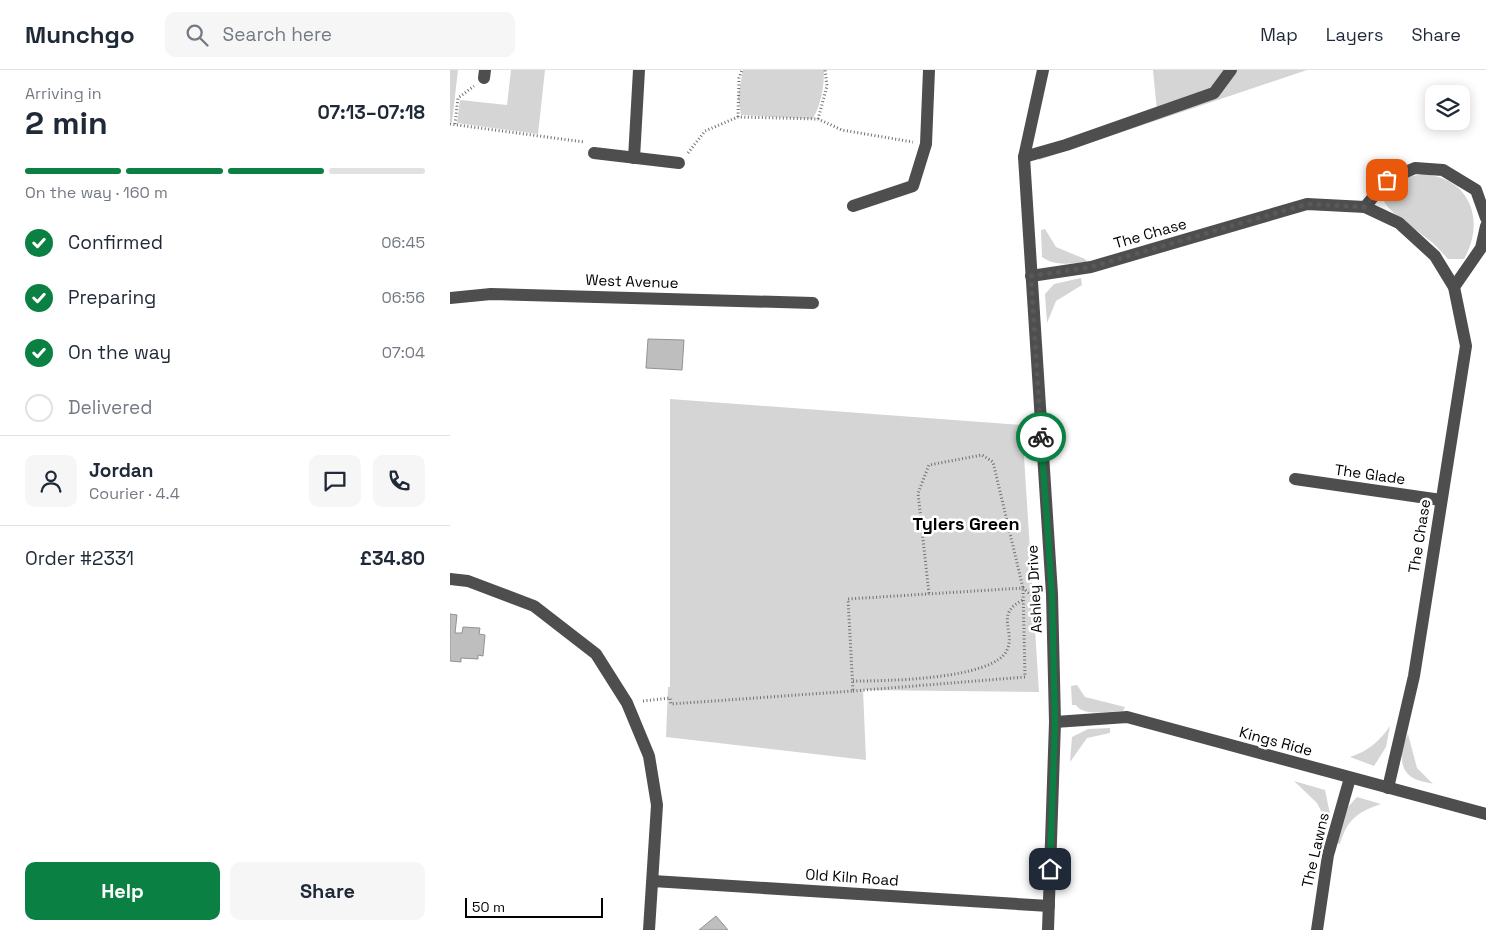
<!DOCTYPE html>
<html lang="en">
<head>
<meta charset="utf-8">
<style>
  body { margin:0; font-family:"Space Grotesk",sans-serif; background:#f6f6f7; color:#1f2937; height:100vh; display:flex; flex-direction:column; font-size:19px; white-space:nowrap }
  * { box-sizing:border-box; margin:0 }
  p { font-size:16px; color:#747a83 }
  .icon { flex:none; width:28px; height:28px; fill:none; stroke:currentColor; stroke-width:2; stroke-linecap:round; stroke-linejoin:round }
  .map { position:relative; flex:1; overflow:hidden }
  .sheet { display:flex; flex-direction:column; background:#fff; width:450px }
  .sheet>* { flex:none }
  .tools { position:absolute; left:975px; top:15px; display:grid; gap:10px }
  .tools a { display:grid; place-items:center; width:45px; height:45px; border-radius:10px; background:#fff; box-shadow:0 2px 12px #0003; font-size:25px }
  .scale { position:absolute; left:15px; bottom:12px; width:138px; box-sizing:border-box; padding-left:5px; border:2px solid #000; border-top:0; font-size:14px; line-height:18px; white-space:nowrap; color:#000; -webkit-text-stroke:4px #fff; paint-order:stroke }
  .pin { position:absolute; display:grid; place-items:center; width:42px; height:42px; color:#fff; margin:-21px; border-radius:10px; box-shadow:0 2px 8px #0006 }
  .courier { position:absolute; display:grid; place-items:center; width:50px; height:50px; margin:-25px; border:4px solid #0b8043; border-radius:50%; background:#fff; color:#222; box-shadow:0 1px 6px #0007 }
  .overview em { font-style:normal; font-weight:700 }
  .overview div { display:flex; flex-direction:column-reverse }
  .overview { display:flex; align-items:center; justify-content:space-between; height:85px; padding:0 25px }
  h1 { font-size:32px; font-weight:700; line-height:38px }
  .bar { display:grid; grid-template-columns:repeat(4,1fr); gap:8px 5px; align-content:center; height:60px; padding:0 25px }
  .bar i { height:6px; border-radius:4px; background:#e0e1e3 }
  .bar .active { background:#0b8043 }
  .bar p { grid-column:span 4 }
  .line { display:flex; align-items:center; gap:12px; padding:0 25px; border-top:1px solid #e0e1e3 }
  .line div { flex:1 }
  .round { display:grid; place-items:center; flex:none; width:52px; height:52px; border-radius:10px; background:#f6f6f7 }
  ol { padding:0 25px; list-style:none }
  li { display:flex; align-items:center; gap:15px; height:55px }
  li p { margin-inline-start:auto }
  li .icon { padding:5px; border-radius:50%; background:#0b8043; color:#fff; stroke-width:4 }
  li:last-child { color:#747a83 }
  li i { width:28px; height:28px; border:2px solid #e0e1e3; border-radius:50% }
  .primary-button { display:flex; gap:10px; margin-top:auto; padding:10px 25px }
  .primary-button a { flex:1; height:58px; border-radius:10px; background:#0b8043; color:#fff; font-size:20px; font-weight:700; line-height:58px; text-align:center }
  .primary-button a+a { background:#f6f6f7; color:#1f2937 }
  header { display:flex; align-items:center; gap:30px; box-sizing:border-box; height:70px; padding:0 25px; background:#fff; border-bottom:1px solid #e0e1e3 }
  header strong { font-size:24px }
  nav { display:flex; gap:28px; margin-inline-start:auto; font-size:18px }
  .search { width:350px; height:45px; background:#f6f6f7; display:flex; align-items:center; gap:12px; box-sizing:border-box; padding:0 18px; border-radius:10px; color:#747a83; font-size:19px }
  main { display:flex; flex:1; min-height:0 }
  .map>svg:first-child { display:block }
  .green { fill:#d5d5d5 }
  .building { fill:#bebebe; stroke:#929292 }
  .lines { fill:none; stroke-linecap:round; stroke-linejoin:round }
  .path { stroke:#707070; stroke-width:3; stroke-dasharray:1 2.5; stroke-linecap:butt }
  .minor { stroke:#4e4e4e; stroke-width:12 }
  .done { stroke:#595959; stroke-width:5; stroke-dasharray:0 9 }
  .route { stroke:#0b8043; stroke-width:6 }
  .labels { text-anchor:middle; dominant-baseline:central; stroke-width:5; stroke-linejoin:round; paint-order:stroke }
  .street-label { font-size:15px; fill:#000; stroke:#fff }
  .quarter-label { font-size:18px; font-weight:bold; fill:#000; stroke:#fff }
</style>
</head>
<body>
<header>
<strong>Munchgo</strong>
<div class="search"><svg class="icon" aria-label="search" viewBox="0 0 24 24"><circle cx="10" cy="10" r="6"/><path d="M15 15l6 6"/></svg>Search here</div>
<nav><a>Map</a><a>Layers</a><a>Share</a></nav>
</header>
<main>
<section class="sheet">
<div class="overview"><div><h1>2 min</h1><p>Arriving in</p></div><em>07:13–07:18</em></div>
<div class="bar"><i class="active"></i><i class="active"></i><i class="active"></i><i></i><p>On the way · 160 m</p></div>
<ol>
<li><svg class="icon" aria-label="check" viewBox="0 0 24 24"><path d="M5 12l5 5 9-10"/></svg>Confirmed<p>06:45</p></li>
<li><svg class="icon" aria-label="check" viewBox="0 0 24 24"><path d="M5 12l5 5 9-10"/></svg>Preparing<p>06:56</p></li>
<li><svg class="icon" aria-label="check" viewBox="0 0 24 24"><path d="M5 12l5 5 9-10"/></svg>On the way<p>07:04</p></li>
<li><i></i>Delivered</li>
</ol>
<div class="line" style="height:90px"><a class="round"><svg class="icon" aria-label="person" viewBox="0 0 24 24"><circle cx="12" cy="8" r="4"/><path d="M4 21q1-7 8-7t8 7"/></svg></a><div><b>Jordan</b><p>Courier · 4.4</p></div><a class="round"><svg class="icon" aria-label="chat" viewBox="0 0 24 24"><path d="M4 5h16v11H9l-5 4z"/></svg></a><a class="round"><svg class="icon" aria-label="phone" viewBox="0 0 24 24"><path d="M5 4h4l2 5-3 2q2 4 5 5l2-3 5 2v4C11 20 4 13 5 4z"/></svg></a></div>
<div class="line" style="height:65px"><div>Order #2331</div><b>£34.80</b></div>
<div class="primary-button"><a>Help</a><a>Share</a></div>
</section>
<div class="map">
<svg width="1036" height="860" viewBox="0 0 1036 860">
  <rect width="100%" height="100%" fill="#fff"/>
  <!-- green -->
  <g class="green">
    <path d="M0,0H8L2,52H0Z"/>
    <path d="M61,0H95L88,64L7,53L10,30L57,35Z"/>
    <path d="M293,0H374C374,18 371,33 363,49L291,45L288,27Z"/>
    <path d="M703,0H857L589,90V81L707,41Z"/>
    <path d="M972,104C1020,107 1036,150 1014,189H998C992,183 986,175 979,170C948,145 896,120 972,104Z"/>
    <path d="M595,159L606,177L635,189L637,192C621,193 606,197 592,187L591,160Z"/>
    <path d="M631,208L632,215L606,231L597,253L595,224L604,214Z"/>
    <path d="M220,329L572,355L589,622L413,620L416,690L216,667L218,617H220Z"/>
    <path d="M627,615L635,627L675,637L673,641C661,641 633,647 626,635H622L621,616Z"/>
    <path d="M940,656L936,677L924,696L900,687C918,681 929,672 940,656Z"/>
    <path d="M660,658V663L637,668L620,692L622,667L638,659Z"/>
    <path d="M958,664L967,698L983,714C977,712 968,711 963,708C947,699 951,677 958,664Z"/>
    <path d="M844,711L875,720L880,744L872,778L869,777L876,751L867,733Z"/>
    <path d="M907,727L931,734C908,742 897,749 890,774L886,773L898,737Z"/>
  </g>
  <!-- building -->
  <g class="building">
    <path d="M198,269L234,270L232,300L196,298Z"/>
    <path d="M0,544L7,545L5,563H12L13,557L30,558L29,564L35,565L33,586L28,585V589L11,588V592L0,591Z"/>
    <path d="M266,846L278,860H249Z"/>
  </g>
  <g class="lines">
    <!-- path -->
    <g class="path">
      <path d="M288,47L289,8L292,0"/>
      <path d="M368,49L377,16L375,0"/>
      <path d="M0,54L134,72"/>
      <path d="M5,54L8,28L24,16"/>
      <path d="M238,83L255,61L288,47L368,49L392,60L463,72"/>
      <path d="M403,611C432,611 544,610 557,580C566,561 544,544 573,530"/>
      <path d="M403,621L575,607L573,518L543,392L532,385L479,395L468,423L479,524"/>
      <path d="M193,631L220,628L221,634L403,621L398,529L573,518L581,525H587"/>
    </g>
    <!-- minor -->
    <g class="minor">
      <path d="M593,0L574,87L602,524L605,652L598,860"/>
      <path d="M34,8L35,0"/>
      <path d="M144,83L229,93"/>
      <path d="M574,87L616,75L764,23L781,0"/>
      <path d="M184,88L189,0"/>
      <path d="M403,136L463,116L476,74L479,0"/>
      <path d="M915,137L937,110L965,98L993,100L1026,120L1036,148"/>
      <path d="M581,206L641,197L857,134L915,137L949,153L985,186L1004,217L1016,276L964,606L938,718"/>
      <path d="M1004,217L1031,178L1036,156"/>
      <path d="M0,228L41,224L363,233"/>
      <path d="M845,409L991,430"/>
      <path d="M0,509L18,511L84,536L146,584L177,633L199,686L207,735L199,860"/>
      <path d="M605,652L677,647L1036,744"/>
      <path d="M203,811L599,836"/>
      <path d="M867,860L878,785L900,708"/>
    </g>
  </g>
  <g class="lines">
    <!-- done -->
    <path class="done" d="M591,367L581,206L641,197L857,134L915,137L937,110"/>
    <!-- route -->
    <path class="route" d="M591,367L602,524L605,652L600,799"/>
  </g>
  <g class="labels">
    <!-- street labels -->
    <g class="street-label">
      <text transform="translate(700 163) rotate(-16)">The Chase</text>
      <text transform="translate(182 211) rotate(2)">West Avenue</text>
      <text transform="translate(920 404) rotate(8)">The Glade</text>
      <text transform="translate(969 466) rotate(-81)">The Chase</text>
      <text transform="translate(584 519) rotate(-93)">Ashley Drive</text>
      <text transform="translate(826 671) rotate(15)">Kings Ride</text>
      <text transform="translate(865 780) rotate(-77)">The Lawns</text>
      <text transform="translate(402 807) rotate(4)">Old Kiln Road</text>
    </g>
    <!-- quarter labels -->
    <g class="quarter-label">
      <text x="516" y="453">Tylers Green</text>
    </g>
  </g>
</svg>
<div class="tools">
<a><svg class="icon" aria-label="layers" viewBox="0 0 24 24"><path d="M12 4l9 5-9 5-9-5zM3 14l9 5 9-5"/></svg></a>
</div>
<div class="scale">50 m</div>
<div class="pin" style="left:937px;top:110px;background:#ea580c"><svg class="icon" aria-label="bag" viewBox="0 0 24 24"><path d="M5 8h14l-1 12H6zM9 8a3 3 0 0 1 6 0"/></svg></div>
<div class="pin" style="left:600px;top:799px;background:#1f2937"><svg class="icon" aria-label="home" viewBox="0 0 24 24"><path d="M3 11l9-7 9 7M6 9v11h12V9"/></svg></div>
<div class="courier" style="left:591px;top:367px"><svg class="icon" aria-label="bike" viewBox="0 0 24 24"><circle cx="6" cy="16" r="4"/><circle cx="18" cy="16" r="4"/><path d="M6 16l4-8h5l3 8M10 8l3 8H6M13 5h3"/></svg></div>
</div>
</main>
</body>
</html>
